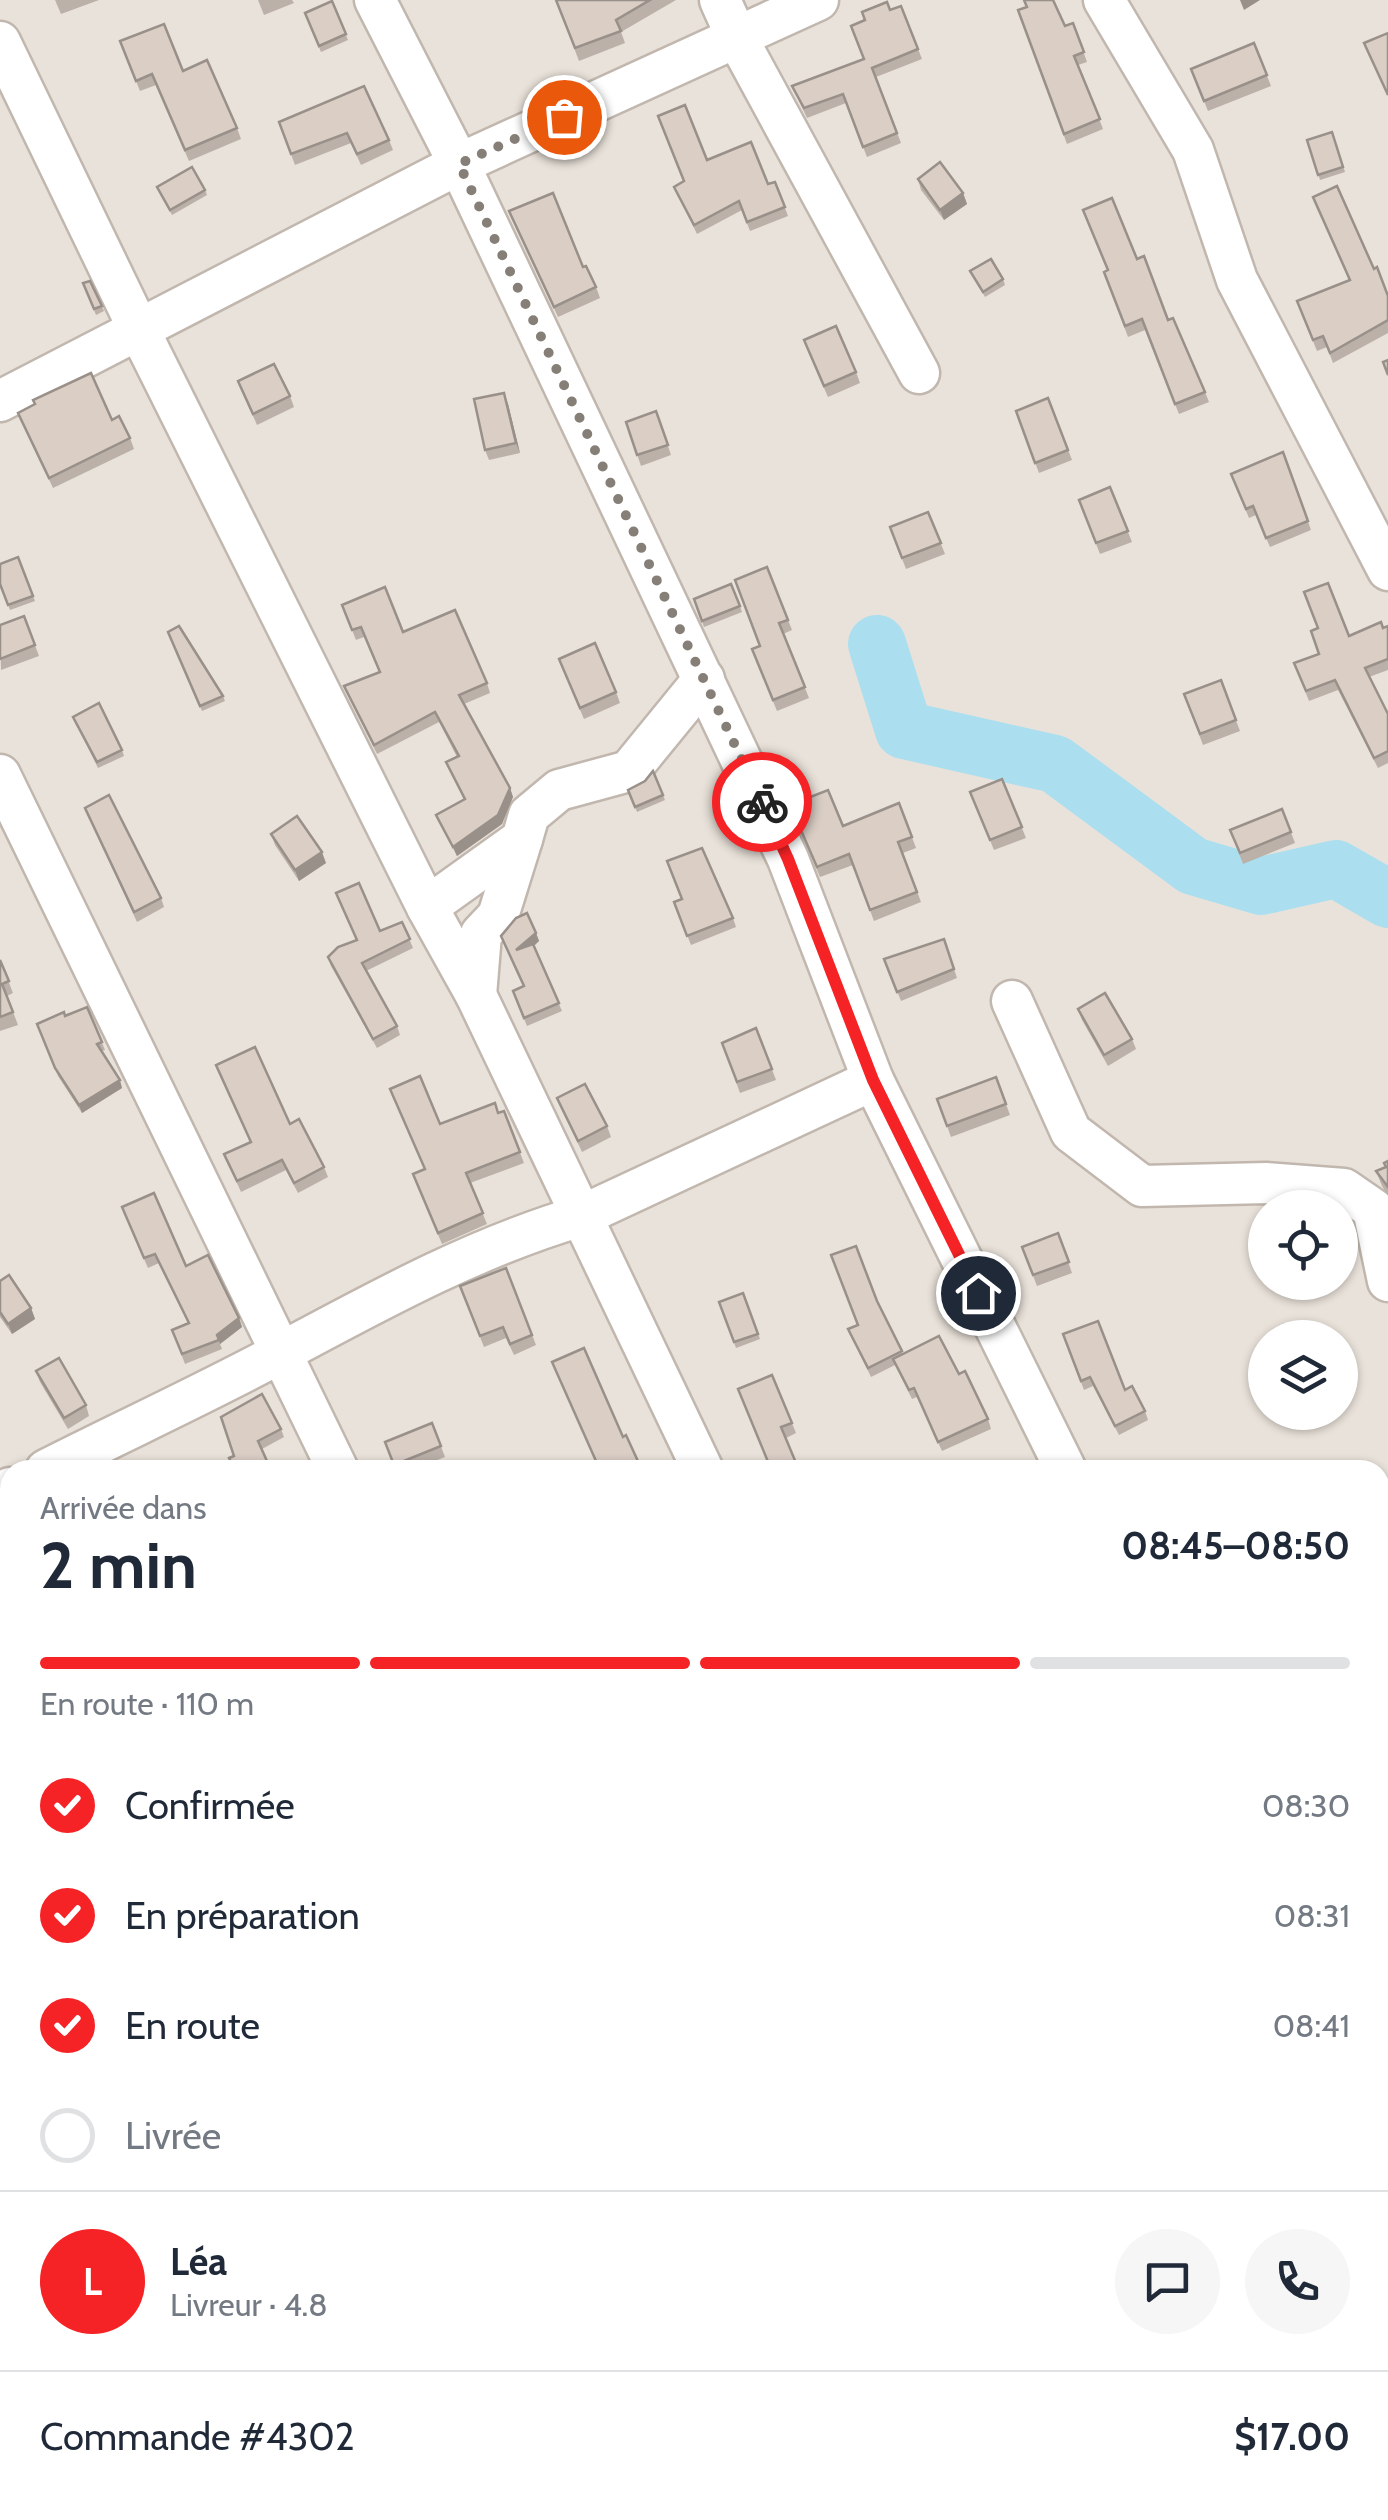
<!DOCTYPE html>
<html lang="fr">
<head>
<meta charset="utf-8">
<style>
  body { margin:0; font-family:Cabin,sans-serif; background:#f6f6f7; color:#1f2937; height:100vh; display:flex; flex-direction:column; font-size:38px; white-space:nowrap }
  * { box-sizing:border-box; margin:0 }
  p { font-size:32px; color:#747a83 }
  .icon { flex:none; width:55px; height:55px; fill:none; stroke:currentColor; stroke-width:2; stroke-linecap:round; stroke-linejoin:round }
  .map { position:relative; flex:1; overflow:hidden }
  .drawer { position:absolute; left:0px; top:1460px; width:1390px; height:1060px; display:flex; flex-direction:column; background:#fff; border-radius:30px 30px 0 0; box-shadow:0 2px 8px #0004 }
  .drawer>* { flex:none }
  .controls { position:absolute; left:1248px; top:1190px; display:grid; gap:20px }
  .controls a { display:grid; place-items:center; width:110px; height:110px; border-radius:50%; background:#fff; box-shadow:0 2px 8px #0004; font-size:50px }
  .pin { position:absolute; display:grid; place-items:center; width:85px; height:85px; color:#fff; margin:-42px; border:5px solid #fff; border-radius:50%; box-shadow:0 2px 10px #0007 }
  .courier { position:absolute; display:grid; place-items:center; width:100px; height:100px; margin:-50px; border:8px solid #f52326; border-radius:50%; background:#fff; color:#222; box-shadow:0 2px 12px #0007 }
  .head em { font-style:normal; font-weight:700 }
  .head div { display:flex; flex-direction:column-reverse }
  .head { display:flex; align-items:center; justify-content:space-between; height:170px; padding:0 40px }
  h1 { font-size:65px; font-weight:700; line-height:75px }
  .bar { display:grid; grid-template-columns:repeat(4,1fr); gap:15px 10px; align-content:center; height:120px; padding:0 40px }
  .bar i { height:12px; border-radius:8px; background:#e0e1e3 }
  .bar .selected { background:#f52326 }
  .bar p { grid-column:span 4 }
  .line { display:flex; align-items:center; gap:25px; padding:0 40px; border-top:2px solid #e0e1e3 }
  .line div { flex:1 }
  .round { display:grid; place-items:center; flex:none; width:105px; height:105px; border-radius:52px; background:#f6f6f7 }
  ol { padding:0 40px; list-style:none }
  li { display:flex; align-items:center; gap:30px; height:110px }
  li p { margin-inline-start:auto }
  li .icon { padding:10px; border-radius:50%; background:#f52326; color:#fff; stroke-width:4 }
  li:last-child { color:#747a83 }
  li i { width:55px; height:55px; border:5px solid #e0e1e3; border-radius:50% }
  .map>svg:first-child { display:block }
  .residential { fill:#e9e2da; fill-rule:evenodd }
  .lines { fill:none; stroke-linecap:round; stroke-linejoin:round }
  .river { stroke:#abdff0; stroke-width:58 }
  .minor-casing { stroke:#c1b7ae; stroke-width:45 }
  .minor { stroke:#fff; stroke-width:40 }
  .wall { fill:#bbb1a9 }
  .shaded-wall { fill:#99908a }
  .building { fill:#dacec5; stroke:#99908a; stroke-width:2.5 }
  .done { stroke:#867f78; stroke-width:10; stroke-dasharray:0 18 }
  .route { stroke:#f52326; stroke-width:12 }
</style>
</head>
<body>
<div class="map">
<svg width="1388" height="2520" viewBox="0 0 1388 2520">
  <rect width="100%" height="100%" fill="#f6f1ec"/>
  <!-- residential -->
  <path class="residential" d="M0,0H1388V2520H0ZM1265,1208H1340V1282H1265ZM1265,1338H1340V1412H1265ZM10,1470H1380V2510H10Z"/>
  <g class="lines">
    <!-- river -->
    <path class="river" d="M877,644L904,730L1055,764L1193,866L1261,886L1336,869L1388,899"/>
    <!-- minor casing -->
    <g class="minor-casing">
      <g id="minor">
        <path d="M375,0L459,164L788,859L873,1080L1066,1470"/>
        <path d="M720,0L737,38L919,373"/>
        <path d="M1104,0L1193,150L1237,280L1388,570"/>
        <path d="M0,42L139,330L427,907L476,995L703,1470"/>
        <path d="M0,401L459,164L818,0"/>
        <path d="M0,775L338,1470"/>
        <path d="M427,907L522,839L529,815L559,790L629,771L704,679"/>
        <path d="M476,995L481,934L498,916L522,839"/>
        <path d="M1012,1001L1071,1132L1142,1186L1266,1183L1344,1189L1373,1209L1388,1281"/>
        <path d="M46,1470C125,1430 206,1393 284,1351C381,1299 476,1247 581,1216L873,1080"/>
        <path d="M0,1493L10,1488"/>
        <path d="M0,1527L10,1547"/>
        <path d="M1380,1915L1388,1911"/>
        <path d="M1380,2100L1388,2115"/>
        <path d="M0,2268L10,2288"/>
        <path d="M121,2510L126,2520"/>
        <path d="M481,2510L486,2520"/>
        <path d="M844,2510L849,2520"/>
        <path d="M1204,2510L1209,2520"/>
        <path d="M159,2520L179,2510"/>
      </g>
    </g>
    <!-- minor -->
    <use href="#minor" class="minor"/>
  </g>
  <!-- wall -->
  <g class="wall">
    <path d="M55,0H99L61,14Z"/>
    <path d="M258,0H292L294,3L264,15Z"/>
    <path d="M556,0H676L621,32L625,43L579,61Z"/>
    <path d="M1023,0H1053L1065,26L1073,23L1087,62L1078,65L1103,129L1067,144L1018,10L1026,7Z"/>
    <path d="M332,1L348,40L321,52L305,13Z"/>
    <path d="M901,6L922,59L876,77L901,143L867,157L846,103L807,118L792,86L864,59L890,10Z"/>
    <path d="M120,41L237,128L241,139L189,161L156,85L140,91Z"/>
    <path d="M1254,43L1271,86L1208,111L1191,69Z"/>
    <path d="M279,122L389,140L393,150L361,165L351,143L295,165Z"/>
    <path d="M1332,132L1345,172L1320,180L1307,140Z"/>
    <path d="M707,160L768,184L775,182L788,216L750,231L742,210L697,234L674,187L684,182Z"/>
    <path d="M918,179L963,193L967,204L944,220L921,190Z"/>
    <path d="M157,187L205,190L207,195L172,215Z"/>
    <path d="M1313,197L1374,269L1388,296V333L1333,363L1327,347L1317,351L1297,301L1349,280Z"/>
    <path d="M509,211L596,287L600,298L558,317Z"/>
    <path d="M1137,259L1205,392L1209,402L1179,414L1145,330L1128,337L1104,272Z"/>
    <path d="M970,271L1003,279L1005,285L985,297Z"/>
    <path d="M90,281L104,311L96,315L83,283Z"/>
    <path d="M808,351L856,372L860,383L828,397Z"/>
    <path d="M238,381L290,396L294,407L257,425Z"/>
    <path d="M1048,398L1072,460L1039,473L1016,411Z"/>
    <path d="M35,404L112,420L130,438L134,449L53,488L18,413Z"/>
    <path d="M508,404L520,453L489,460L485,450Z"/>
    <path d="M656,411L671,455L641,466L626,422Z"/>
    <path d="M1283,452L1311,530L1270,547L1256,515L1249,518L1231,474Z"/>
    <path d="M1110,487L1132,542L1100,554L1079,500Z"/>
    <path d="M928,512L945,554L906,569L890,527Z"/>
    <path d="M18,557L35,601L10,610L0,584Z"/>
    <path d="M767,567L792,630L783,634L809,698L777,711L752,649L760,646Z"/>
    <path d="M694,599L740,606L742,612L704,627Z"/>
    <path d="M342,605L403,632L487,683L490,693L464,704L510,788L513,797L502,824L457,856L436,815L464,800L446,762L457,757L439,722L377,754L344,686L379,672L364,637L356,640Z"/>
    <path d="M24,616L39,656L1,670L0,625Z"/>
    <path d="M1388,626V670L1369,677L1388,714V763L1378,768L1338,690L1309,701L1294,663L1319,654L1349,636Z"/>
    <path d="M168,632L223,696L225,701L202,711Z"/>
    <path d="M563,670L616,692L620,703L584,719Z"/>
    <path d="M1221,680L1240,731L1203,745L1184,694Z"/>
    <path d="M73,717L122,750L124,756L98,768Z"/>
    <path d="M653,771L665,800L637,812L628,790L645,781Z"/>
    <path d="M1002,779L1026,838L994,850L970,792Z"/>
    <path d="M899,803L916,848L903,853L921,902L874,921L853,865L820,877L794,816L843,826Z"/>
    <path d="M85,808L161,898L164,907L137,922Z"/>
    <path d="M1282,809L1295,843L1243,864L1230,830Z"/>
    <path d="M271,834L326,863L299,881L275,845Z"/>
    <path d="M682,899L733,918L736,927L691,945L674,902Z"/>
    <path d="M402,922L413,948L366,971L397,1026L400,1035L377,1048L331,966L328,957L380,931Z"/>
    <path d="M536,933L539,941L534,946L562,1011L527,1026L513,991L524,987L501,936Z"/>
    <path d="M944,939L957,978L901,1001L884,959Z"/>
    <path d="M0,960L13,993L7,996L18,1025L0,1031Z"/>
    <path d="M87,1007L105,1050L102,1051L122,1088L82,1113L58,1076L37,1024Z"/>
    <path d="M1078,1009L1132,1039L1136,1049L1108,1066L1082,1020Z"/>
    <path d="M756,1028L776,1080L740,1093L722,1043Z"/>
    <path d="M216,1065L290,1124L324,1167L328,1177L298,1193L286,1170L241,1192L224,1154L250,1142Z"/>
    <path d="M996,1077L1010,1115L951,1137L937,1099Z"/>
    <path d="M557,1098L607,1126L611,1137L582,1152Z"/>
    <path d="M504,1111L524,1163L470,1183L487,1224L442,1244L417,1185L424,1170L440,1124Z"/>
    <path d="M1388,1161V1195L1382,1186L1376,1171L1386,1167Z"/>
    <path d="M125,1216L186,1266L239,1318L242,1327L220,1344L222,1349L185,1364L172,1330L188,1323L159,1263L148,1268Z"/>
    <path d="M1058,1233L1072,1273L1037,1286L1022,1247Z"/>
    <path d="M506,1268L536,1345L514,1355L506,1338L484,1347L460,1286Z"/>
    <path d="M0,1281L31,1308L35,1319L12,1334L0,1317Z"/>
    <path d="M743,1293L760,1339L736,1348L719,1302Z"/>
    <path d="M877,1301L903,1354L959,1374L988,1419L991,1429L942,1451L917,1397L912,1399L895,1365L871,1377L848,1329L857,1325Z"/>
    <path d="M1063,1334L1125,1390L1145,1411L1148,1420L1119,1435L1093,1386L1084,1390Z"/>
    <path d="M36,1371L86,1405L89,1416L68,1429L40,1382Z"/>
    <path d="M772,1375L796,1433L786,1438L770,1469Z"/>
    <path d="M432,1423L445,1457L412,1470H395L385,1442Z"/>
    <path d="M281,1429L284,1437L262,1449L229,1458Z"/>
    <path d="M0,1713L10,1714V1766L0,1771Z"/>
    <path d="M0,2428L10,2439V2489L0,2493V2520Z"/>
    <path d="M338,2510H403L407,2520H342Z"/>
    <path d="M1084,2510H1120L1124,2520H1089Z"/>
  </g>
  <!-- shaded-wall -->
  <g class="shaded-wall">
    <path d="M1240,0H1260L1244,10Z"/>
    <path d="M963,193L967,204L944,220L940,210Z"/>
    <path d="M504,393L508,404L520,453L516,443Z"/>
    <path d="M510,788L513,797L502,824L457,856L453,847Z"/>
    <path d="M322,852L326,863L299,881L295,870Z"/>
    <path d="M536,933L539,941L519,959L516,950Z"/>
    <path d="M120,1080L122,1088L82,1113L79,1105Z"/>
    <path d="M31,1308L35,1319L12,1334L8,1324Z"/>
    <path d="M239,1318L242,1327L220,1344L217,1335Z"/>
  </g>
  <!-- building -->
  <g class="building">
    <path d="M556,0H650L616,20L621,31L575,48Z"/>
    <path d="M1024,0H1053L1065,26L1073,23L1084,52L1074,56L1100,119L1064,134L1018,10L1027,7Z"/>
    <path d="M332,1L346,34L319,46L305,13Z"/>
    <path d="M887,2L890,10L901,6L918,49L872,68L897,133L863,147L843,94L804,108L792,86L864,59L851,26L865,20L862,12Z"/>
    <path d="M164,24L183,71L207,60L237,128L185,150L152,74L136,81L120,41Z"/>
    <path d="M1388,33V95L1364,43Z"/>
    <path d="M1254,43L1267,75L1204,101L1191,69Z"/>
    <path d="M364,86L389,140L357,154L347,133L291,154L279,122Z"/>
    <path d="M685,105L707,160L751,142L768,184L775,182L785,207L747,222L739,201L694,225L674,187L684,181L658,116Z"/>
    <path d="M1332,132L1343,167L1318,175L1307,140Z"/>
    <path d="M940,162L963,193L940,210L918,179Z"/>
    <path d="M192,167L205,190L170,210L157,187Z"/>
    <path d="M1337,186L1374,269L1377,267L1388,296V320L1330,353L1323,336L1313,340L1297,301L1350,280L1313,197Z"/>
    <path d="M553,193L583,267L586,266L596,287L554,307L509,211Z"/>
    <path d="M1112,198L1137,259L1144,256L1168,320L1173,318L1205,392L1175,404L1142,319L1125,326L1104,272L1108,270L1083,210Z"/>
    <path d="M991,259L1003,279L983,292L970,271Z"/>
    <path d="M90,281L102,306L94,309L83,283Z"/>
    <path d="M836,326L856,372L824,386L804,340Z"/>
    <path d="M1388,360V375L1383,362Z"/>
    <path d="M274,364L290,396L253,414L238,381Z"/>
    <path d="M91,373L112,420L119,416L130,438L49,478L18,413L35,404L33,400Z"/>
    <path d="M504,393L516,443L485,450L474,399Z"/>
    <path d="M1048,398L1068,450L1035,463L1016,411Z"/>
    <path d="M656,411L668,445L637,455L626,422Z"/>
    <path d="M1283,452L1308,521L1266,538L1253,506L1246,509L1231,474Z"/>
    <path d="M1110,487L1128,531L1096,543L1079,500Z"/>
    <path d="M928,512L941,543L902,558L890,527Z"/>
    <path d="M18,557L33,596L8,605L0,584V564Z"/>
    <path d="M767,567L788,620L779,623L805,687L773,700L752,649L760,646L735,580Z"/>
    <path d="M1328,583L1349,636L1381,622L1383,628L1388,626V659L1365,668L1388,714V751L1374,758L1335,680L1306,691L1294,663L1319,654L1311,631L1318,628L1304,592Z"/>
    <path d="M731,584L740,606L702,621L694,599Z"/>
    <path d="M385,587L403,632L455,610L487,683L459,695L510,788L498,815L453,847L436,815L465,799L446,762L459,756L435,712L374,745L344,686L380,672L361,627L352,630L342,605Z"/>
    <path d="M24,616L35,645L0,659V625Z"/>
    <path d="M179,626L223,696L200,706L168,632Z"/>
    <path d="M595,643L616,692L580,708L559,659Z"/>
    <path d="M1221,680L1236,720L1200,734L1184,694Z"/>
    <path d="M99,703L122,750L97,762L73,717Z"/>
    <path d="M653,771L663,795L635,807L628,790L645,781Z"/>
    <path d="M1002,779L1022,827L990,840L970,792Z"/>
    <path d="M828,790L843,826L899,803L912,837L898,842L917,892L870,910L849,854L817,867L790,805Z"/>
    <path d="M109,795L161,898L134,912L85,808Z"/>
    <path d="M1282,809L1291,832L1240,853L1230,830Z"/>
    <path d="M297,816L322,852L295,870L271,834Z"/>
    <path d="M702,848L733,918L687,936L674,902L682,899L667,861Z"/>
    <path d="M359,883L380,931L402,922L410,939L362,963L397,1026L373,1039L328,957L338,947L357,940L336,893Z"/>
    <path d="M527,913L536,933L516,950L533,944L559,1003L524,1018L513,991L524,986L501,936L516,918Z"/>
    <path d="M944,939L954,969L897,992L884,959Z"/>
    <path d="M0,960L9,981L2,984L13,1012L0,1017Z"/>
    <path d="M1105,993L1132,1039L1104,1055L1078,1009Z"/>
    <path d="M87,1007L102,1042L97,1044L120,1080L79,1105L55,1068L37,1024L64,1012L65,1016Z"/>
    <path d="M756,1028L772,1069L737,1082L722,1043Z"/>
    <path d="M255,1047L290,1124L299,1119L324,1167L294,1183L282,1160L237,1181L224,1154L251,1142L216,1065Z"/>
    <path d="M420,1076L440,1124L495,1103L498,1113L504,1111L520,1152L466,1173L483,1213L438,1233L413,1174L425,1169L390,1089Z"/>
    <path d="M996,1077L1006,1104L947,1126L937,1099Z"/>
    <path d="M585,1084L607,1126L578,1141L557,1098Z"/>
    <path d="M1388,1161V1187L1376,1171L1386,1167L1384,1163Z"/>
    <path d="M154,1193L186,1266L208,1255L239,1318L217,1335L219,1340L182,1354L172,1330L189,1323L155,1254L144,1258L122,1207Z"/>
    <path d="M1058,1233L1069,1262L1033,1275L1022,1247Z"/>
    <path d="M856,1246L877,1301L902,1351L868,1368L848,1329L858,1325L831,1255Z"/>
    <path d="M506,1268L532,1335L510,1344L503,1327L480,1336L460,1286Z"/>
    <path d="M9,1275L31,1308L8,1324L0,1312V1281Z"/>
    <path d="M743,1293L758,1334L734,1342L719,1302Z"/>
    <path d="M1098,1321L1125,1390L1132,1386L1145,1411L1115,1426L1090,1377L1081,1381L1063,1334Z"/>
    <path d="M939,1336L959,1374L965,1371L988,1419L938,1442L914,1388L909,1390L893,1359Z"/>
    <path d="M584,1348L623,1437L626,1435L642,1470H600L552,1362Z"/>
    <path d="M59,1358L86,1405L64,1418L36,1371Z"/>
    <path d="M772,1375L792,1423L781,1427L799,1470H769L771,1469L738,1389Z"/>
    <path d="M262,1394L281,1429L258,1441L271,1470H235L229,1458L234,1456L221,1417Z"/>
    <path d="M432,1423L441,1446L394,1465L385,1442Z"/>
    <path d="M8,1709L10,1714V1756L0,1760V1713Z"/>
    <path d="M0,2099L10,2125V2224L8,2225L0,2199Z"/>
    <path d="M1388,2322V2373L1384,2376L1380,2370V2327Z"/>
    <path d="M4,2426L10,2439V2482L0,2487V2428Z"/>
    <path d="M0,2492L12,2520H0Z"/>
    <path d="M338,2510H400L371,2520H342Z"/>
    <path d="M551,2510H580L584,2520H554Z"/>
    <path d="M910,2510H948L952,2520H914Z"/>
    <path d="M1085,2510H1120L1121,2513L1106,2520H1089Z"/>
  </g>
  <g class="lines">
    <!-- done -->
    <path class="done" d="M564,117L459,164L762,802"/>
    <!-- route -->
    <path class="route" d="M762,802L788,859L873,1080L978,1293"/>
  </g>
</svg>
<div class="controls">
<a><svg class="icon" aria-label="locate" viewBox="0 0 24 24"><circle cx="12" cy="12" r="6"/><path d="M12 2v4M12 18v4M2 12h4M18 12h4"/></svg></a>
<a><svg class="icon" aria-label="layers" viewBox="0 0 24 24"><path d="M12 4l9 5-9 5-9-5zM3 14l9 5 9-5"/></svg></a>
</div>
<div class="pin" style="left:564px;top:117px;background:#ea580c"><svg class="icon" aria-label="bag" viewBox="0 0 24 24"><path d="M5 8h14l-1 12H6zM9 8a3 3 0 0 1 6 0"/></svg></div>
<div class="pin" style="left:978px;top:1293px;background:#1f2937"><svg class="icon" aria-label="home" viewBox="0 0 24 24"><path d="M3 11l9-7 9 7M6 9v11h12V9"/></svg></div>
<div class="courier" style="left:762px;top:802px"><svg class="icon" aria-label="bike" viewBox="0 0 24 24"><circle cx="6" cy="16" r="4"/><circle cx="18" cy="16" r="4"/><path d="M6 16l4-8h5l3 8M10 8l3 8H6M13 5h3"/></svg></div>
<section class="drawer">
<div class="head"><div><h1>2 min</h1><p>Arrivée dans</p></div><em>08:45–08:50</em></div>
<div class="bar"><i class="selected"></i><i class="selected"></i><i class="selected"></i><i></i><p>En route · 110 m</p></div>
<ol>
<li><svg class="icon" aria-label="check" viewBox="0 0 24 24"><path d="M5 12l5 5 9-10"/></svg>Confirmée<p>08:30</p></li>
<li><svg class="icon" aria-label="check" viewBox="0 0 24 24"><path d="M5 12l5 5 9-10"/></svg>En préparation<p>08:31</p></li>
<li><svg class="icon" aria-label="check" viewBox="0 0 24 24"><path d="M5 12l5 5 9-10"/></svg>En route<p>08:41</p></li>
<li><i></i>Livrée</li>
</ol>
<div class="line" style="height:180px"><b class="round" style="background:#f52326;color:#fff">L</b><div><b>Léa</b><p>Livreur · 4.8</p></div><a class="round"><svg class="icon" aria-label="chat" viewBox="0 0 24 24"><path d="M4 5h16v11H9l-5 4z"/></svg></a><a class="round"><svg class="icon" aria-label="phone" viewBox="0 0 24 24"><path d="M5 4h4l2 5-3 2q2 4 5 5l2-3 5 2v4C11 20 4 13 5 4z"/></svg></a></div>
<div class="line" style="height:130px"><div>Commande #4302</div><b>$17.00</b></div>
</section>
</div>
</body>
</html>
